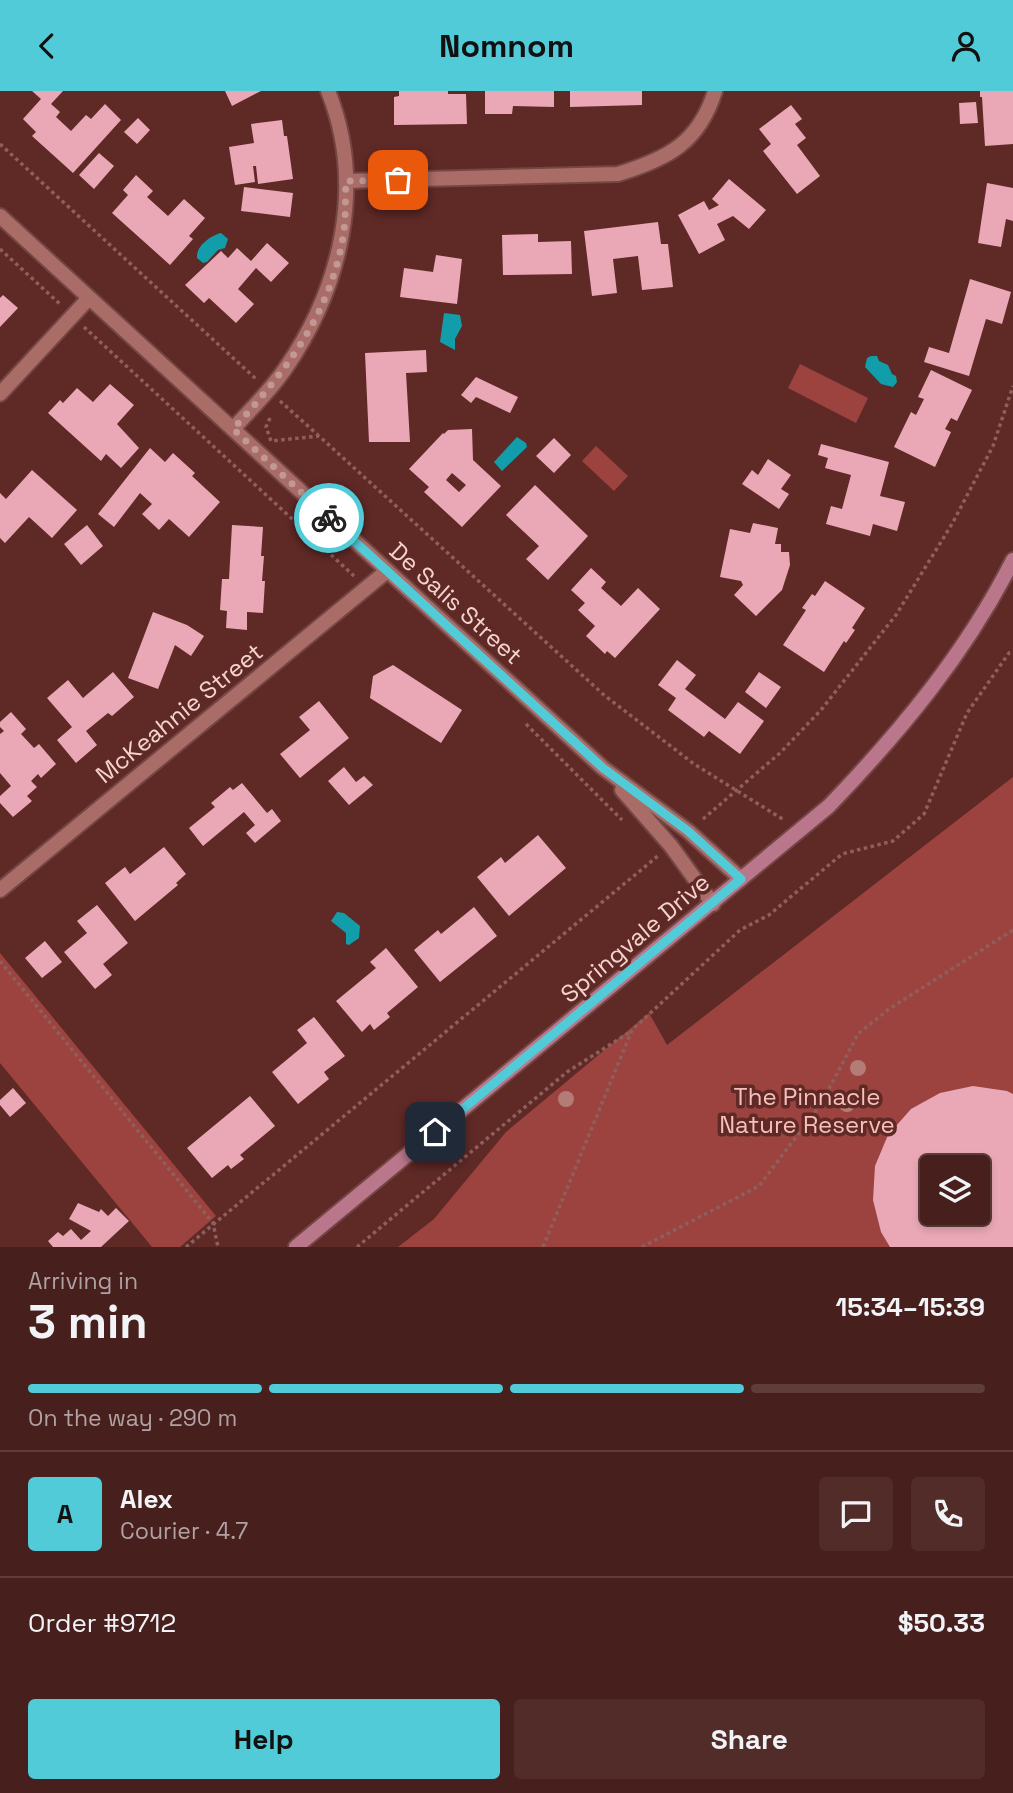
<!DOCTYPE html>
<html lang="en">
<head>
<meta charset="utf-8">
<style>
  body { margin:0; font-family:"Space Grotesk",sans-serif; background:#512c29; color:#f1f3f6; height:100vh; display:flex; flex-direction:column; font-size:26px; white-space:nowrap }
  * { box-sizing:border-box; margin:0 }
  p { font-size:23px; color:#b0a2a3 }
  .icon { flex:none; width:38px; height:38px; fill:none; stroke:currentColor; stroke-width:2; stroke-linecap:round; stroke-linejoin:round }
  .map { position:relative; height:1156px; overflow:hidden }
  .side { display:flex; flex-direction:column; background:#471f1c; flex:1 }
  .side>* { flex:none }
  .buttons { position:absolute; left:920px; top:1064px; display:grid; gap:14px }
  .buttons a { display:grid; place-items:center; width:70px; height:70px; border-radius:7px; background:#471f1c; box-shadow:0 4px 10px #0003,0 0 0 2px #5f3d3b; font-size:35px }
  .pin { position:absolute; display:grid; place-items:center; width:60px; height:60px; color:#fff; margin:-30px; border-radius:14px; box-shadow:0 4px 10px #0006 }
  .courier { position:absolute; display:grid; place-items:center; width:70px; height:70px; margin:-35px; border:5px solid #52cbd8; border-radius:50%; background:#fff; color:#222; box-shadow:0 2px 9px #0007 }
  .summary em { font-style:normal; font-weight:800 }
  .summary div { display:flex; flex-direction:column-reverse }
  .summary { display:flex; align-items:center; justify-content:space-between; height:119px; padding:0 28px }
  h1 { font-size:46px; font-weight:800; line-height:52px }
  .bar { display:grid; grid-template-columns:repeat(4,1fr); gap:10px 7px; align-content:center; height:84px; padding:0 28px }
  .bar i { height:9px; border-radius:5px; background:#5f3d3b }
  .bar .selected { background:#52cbd8 }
  .bar p { grid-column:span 4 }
  .line { display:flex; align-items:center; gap:18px; padding:0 28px; border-top:2px solid #5f3d3b }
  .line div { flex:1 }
  .round { display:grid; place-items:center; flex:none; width:74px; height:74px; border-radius:7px; background:#512c29 }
  .action { display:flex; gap:14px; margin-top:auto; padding:14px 28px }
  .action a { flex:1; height:80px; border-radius:7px; background:#52cbd8; color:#111; font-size:28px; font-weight:800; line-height:80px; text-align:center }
  .action a+a { background:#512c29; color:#f1f3f6 }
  header { display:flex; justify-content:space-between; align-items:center; height:91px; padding:0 28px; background:#52cbd8; color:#111; font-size:32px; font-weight:800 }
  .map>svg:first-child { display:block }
  .green { fill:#9c433f; fill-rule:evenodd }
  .water { fill:#119eaa }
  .building { fill:#eaa8b6; fill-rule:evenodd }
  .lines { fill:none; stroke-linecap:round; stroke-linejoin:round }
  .street-casing { stroke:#744644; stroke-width:18 }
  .secondary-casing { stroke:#744644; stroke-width:18 }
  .path { stroke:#8f5f5c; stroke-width:3.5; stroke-dasharray:3.5 3.5; stroke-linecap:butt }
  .street { stroke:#aa6c67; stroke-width:14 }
  .secondary { stroke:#ba778c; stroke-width:14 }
  .tree { fill:#b37c77 }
  .done { stroke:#c09894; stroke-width:7; stroke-dasharray:0 12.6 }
  .route { stroke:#52cbd8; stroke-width:9 }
  .labels { text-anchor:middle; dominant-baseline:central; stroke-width:7; stroke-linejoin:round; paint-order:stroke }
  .street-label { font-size:24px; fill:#f5d3cf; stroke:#5f2926 }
  .park-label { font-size:24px; fill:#f7bfba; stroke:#5f2926 }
</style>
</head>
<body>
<header><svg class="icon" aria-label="back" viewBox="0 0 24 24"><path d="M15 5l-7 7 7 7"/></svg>Nomnom<svg class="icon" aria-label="person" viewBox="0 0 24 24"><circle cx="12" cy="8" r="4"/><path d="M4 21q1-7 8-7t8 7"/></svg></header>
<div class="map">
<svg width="1013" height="1156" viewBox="0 0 1013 1156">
  <rect width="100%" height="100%" fill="#5f2926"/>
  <!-- green -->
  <g class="green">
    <path d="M800,273L868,307L856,332L788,297Z"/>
    <path d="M596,355L628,385L614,400L582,370Z"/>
    <path d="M1013,686V1156H398L434,1128L506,1041L649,922L667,954ZM933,1076H978V1122H933Z"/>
    <path d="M0,862L216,1125L180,1156H152L0,972Z"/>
  </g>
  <!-- water -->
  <g class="water">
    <path d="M221,142L228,148L225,157L218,159L207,171L203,172L197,167C196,155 210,145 221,142Z"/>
    <path d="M444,222L460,224L462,235L455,248V259L440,251Z"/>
    <path d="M871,265H877L879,270L888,274L892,283L896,285L897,291L893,296L881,293L865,276L867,267Z"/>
    <path d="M517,346L526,352L527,356L502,380L494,371Z"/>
    <path d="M337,821L344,822L360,835L359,847L349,854L346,853V842L331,830Z"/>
  </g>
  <!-- building -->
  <g class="building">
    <path d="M32,0H63L51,13L60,21L56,26L71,40L86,24L91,28L105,13L121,29L73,82L32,45L36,41L23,28L41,8Z"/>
    <path d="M225,0H261L232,15Z"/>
    <path d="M399,0H448V3H466L467,33L394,34V6L399,5Z"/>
    <path d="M485,0H554V16L513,15L512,23H485Z"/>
    <path d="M570,0H642V14L570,16Z"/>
    <path d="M980,0H1013V53L985,55L982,6H980Z"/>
    <path d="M976,11L978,32L960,33L959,12Z"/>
    <path d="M791,14L802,28L795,33L806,47L797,54L820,85L797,103L763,60L771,53L759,38Z"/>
    <path d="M138,27L150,39L137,53L124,41Z"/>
    <path d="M282,29L284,45H287L293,88L258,93L256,75H253L255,91L235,94L229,56L254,52L251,33Z"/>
    <path d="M99,62L114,75L94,98L79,84Z"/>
    <path d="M136,84L153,100L147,106L168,125L184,108L205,127L189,145L193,148L170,174L112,122L128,104L123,99Z"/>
    <path d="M729,88L766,119L749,138L733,125L717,133L725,149L699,163L678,124L704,110L709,119L719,114L712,108Z"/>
    <path d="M987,92L1013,97V130L1006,128L1001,156L978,152Z"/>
    <path d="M244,96L293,102L290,126L241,120Z"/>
    <path d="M658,131L661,153H668L673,196L642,199L638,165L613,168L617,202L592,205L584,140Z"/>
    <path d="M538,143V151L571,150L572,183L503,184L502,144Z"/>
    <path d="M267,152L289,172L271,191L256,177L238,198L254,213L236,232L209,207L204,212L185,194L221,160L228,167L237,157L251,170Z"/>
    <path d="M436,164L462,168L457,213L400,206L404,177L433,181Z"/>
    <path d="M970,188L1011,201L1002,233L986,228L969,285L924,271L929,256L949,262Z"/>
    <path d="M3,204L18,217L0,236V207Z"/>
    <path d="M426,259L427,281L406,282L410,351H369L365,262Z"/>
    <path d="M931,279L972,299L957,330L951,327L945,338L951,341L935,376L894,356L911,321L916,324L924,308L918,306Z"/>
    <path d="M476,286L518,306L510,322L476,306L471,312L461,304Z"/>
    <path d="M110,293L134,314L117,333L139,357L121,377L106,363L101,370L48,322L60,309L63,312L77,297L93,311Z"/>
    <path d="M472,338L473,369L501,395L462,436L424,401L429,396L409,378L443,342L444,343L448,339ZM452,382L466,394L459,401L446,389Z"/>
    <path d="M554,347L571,364L554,382L536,365Z"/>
    <path d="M821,353L889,371L880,405L905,411L897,440L873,433L870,445L826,433L831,415L842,418L851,384L825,377L828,367L818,364Z"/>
    <path d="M150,357L165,371L173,362L195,382L192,385L220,411L189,446L169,428L159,439L142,423L152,413L140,402L114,436L98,423Z"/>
    <path d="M768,368L791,384L781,398L789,403L779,418L742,393L752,379L758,384Z"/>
    <path d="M32,379L77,419L52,447L29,426L5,452L0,447V402L6,408Z"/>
    <path d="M535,394L588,445L548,489L526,468L539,455L506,424Z"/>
    <path d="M753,432L778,437L775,453H781V461H789L790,474L782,499L756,525L734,504L743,494L741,490L720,486L730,438L750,442Z"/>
    <path d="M87,434L103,455L81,474L64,453Z"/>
    <path d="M232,434L263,436L261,465H264L262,490H265L263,522L247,521V539L226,537L227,520L220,519L222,488H229Z"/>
    <path d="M591,477L606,491L601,497L621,515L638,497L660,518L615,567L607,560L605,563L586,545L595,535L578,519L585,512L571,499Z"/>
    <path d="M825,490L865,517L852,537L855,539L846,552L844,550L824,581L783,554L806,519L802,517L812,503L815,505Z"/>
    <path d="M153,521L187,534L204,545L191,565L175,554L158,598L128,587Z"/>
    <path d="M677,569L696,584L685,598L725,628L738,611L764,630L740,663L709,640L704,646L668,619L676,607L658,594Z"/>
    <path d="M393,574L462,619L441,652L370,607L373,585Z"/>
    <path d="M113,581L134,606L112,625L108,622L86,640L97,654L76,672L57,649L72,636L47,607L68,589L83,607Z"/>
    <path d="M759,581L781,596L766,617L745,601Z"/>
    <path d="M319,610L349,647L300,687L280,663L310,639L299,626Z"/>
    <path d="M11,621L26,638L21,643L34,657L39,653L56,673L41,687L38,683L31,690L37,696L27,705L32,710L13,726L0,712V705L11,695L0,682V643L4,640L0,636V631Z"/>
    <path d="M344,676L356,691L364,685L373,694L349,714L328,690Z"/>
    <path d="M242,692L267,722L272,718L281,730L255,752L246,742L255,734L244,721L203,755L189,737L215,716L211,712L230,696L233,699Z"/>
    <path d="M538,744L566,777L509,825L477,786L501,766L505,772Z"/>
    <path d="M164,756L186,783L176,792L178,794L135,830L105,792L125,776L130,783Z"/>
    <path d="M97,814L128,852L103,873L112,884L95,898L64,861L87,842L77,830Z"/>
    <path d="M474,816L497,845L440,891L414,859L438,839L441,843Z"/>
    <path d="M45,850L62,871L42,887L25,867Z"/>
    <path d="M386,857L418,896L387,922L390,926L374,939L370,933L362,941L336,910L376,877L370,871Z"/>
    <path d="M314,926L345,965L324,981L329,988L298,1013L272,981L307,952L297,939Z"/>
    <path d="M973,995L1007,1000L1013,1003V1156H890L881,1141L873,1109L875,1075L888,1044L911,1018L940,1002ZM933,1076H978V1122H933Z"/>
    <path d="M13,997L26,1012L10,1026L0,1014V1009Z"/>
    <path d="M250,1005L275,1035L240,1064L244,1068L231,1078L228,1074L212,1087L187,1057Z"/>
    <path d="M78,1112L99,1121L101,1118L108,1125L116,1117L129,1130L101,1156H53L48,1150L58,1141L63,1145L71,1138L81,1149L91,1140L69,1128Z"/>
  </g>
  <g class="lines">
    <!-- street casing -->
    <g class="street-casing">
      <g id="street">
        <path d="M346,90L618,83C667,68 699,52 715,0"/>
        <path d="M0,125L603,677L688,740L741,788"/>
        <path d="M0,303L89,207"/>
        <path d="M233,338C250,319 270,300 285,278C341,197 366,94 328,0"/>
        <path d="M622,699L671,755L713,813"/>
        <path d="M0,799L387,480"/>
      </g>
    </g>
    <!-- secondary casing -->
    <g class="secondary-casing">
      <path id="secondary" d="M296,1156L829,715C900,641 966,562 1013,469"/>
    </g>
    <!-- path -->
    <g class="path">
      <path d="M0,53L256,288"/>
      <path d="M0,158L61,214"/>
      <path d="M84,236L354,485"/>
      <path d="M280,310L318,344"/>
      <path d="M270,327L266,336L271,350L319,345L604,604L694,673L784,729"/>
      <path d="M526,633L622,729"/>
      <path d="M703,728L780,662L821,619L896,524L952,433L993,355L1013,295"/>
      <path d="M0,870L213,1132L218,1156"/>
      <path d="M186,1156L659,764"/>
      <path d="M357,1156L567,981L630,941"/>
      <path d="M543,1156L632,939L740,839L769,824L842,763L893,750L924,723L967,622L1009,562L1013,561"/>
      <path d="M642,1156L759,1095L821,1013L858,943L889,918L1013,839"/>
    </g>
    <!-- street -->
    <use href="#street" class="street"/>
    <!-- secondary -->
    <use href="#secondary" class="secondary"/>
  </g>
  <!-- trees -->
  <g class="tree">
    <circle cx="858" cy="977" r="8"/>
    <circle cx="566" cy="1008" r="8"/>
    <circle cx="847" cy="1013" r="8"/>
  </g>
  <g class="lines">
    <!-- done -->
    <path class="done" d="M329,427L233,338C286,280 333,220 344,139C346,123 345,106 346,90L398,89"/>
    <!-- route -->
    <path class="route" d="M329,427L603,677L688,740L741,788L435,1041"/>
  </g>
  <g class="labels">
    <!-- street labels -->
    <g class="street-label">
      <text transform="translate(456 512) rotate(42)">De Salis Street</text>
      <text transform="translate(179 622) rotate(-39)">McKeahnie Street</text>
      <text transform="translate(635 847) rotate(-40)">Springvale Drive</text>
    </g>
    <!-- park labels -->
    <g class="park-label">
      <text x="807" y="1005">The Pinnacle<tspan x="807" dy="28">Nature Reserve</tspan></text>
    </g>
  </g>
</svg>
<div class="buttons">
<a><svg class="icon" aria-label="layers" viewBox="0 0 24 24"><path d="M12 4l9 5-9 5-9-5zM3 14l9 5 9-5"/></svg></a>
</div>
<div class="pin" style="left:398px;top:89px;background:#ea580c"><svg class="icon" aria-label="bag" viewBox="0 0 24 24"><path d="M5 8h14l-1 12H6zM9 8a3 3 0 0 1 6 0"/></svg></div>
<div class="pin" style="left:435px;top:1041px;background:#1f2937"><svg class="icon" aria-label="home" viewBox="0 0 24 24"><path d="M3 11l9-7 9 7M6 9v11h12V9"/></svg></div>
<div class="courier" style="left:329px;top:427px"><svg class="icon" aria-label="bike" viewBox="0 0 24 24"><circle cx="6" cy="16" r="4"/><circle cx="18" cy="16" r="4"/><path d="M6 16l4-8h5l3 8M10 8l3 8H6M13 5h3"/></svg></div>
</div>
<section class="side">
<div class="summary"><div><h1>3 min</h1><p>Arriving in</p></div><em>15:34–15:39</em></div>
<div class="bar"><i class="selected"></i><i class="selected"></i><i class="selected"></i><i></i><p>On the way · 290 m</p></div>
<div class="line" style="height:126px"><b class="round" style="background:#52cbd8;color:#111">A</b><div><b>Alex</b><p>Courier · 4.7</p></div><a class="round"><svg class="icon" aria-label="chat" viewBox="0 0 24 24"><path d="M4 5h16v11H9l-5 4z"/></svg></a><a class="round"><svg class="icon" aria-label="phone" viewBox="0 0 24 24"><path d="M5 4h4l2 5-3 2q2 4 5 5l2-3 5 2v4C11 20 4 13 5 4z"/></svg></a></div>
<div class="line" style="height:91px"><div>Order #9712</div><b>$50.33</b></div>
<div class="action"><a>Help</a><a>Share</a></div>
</section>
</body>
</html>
